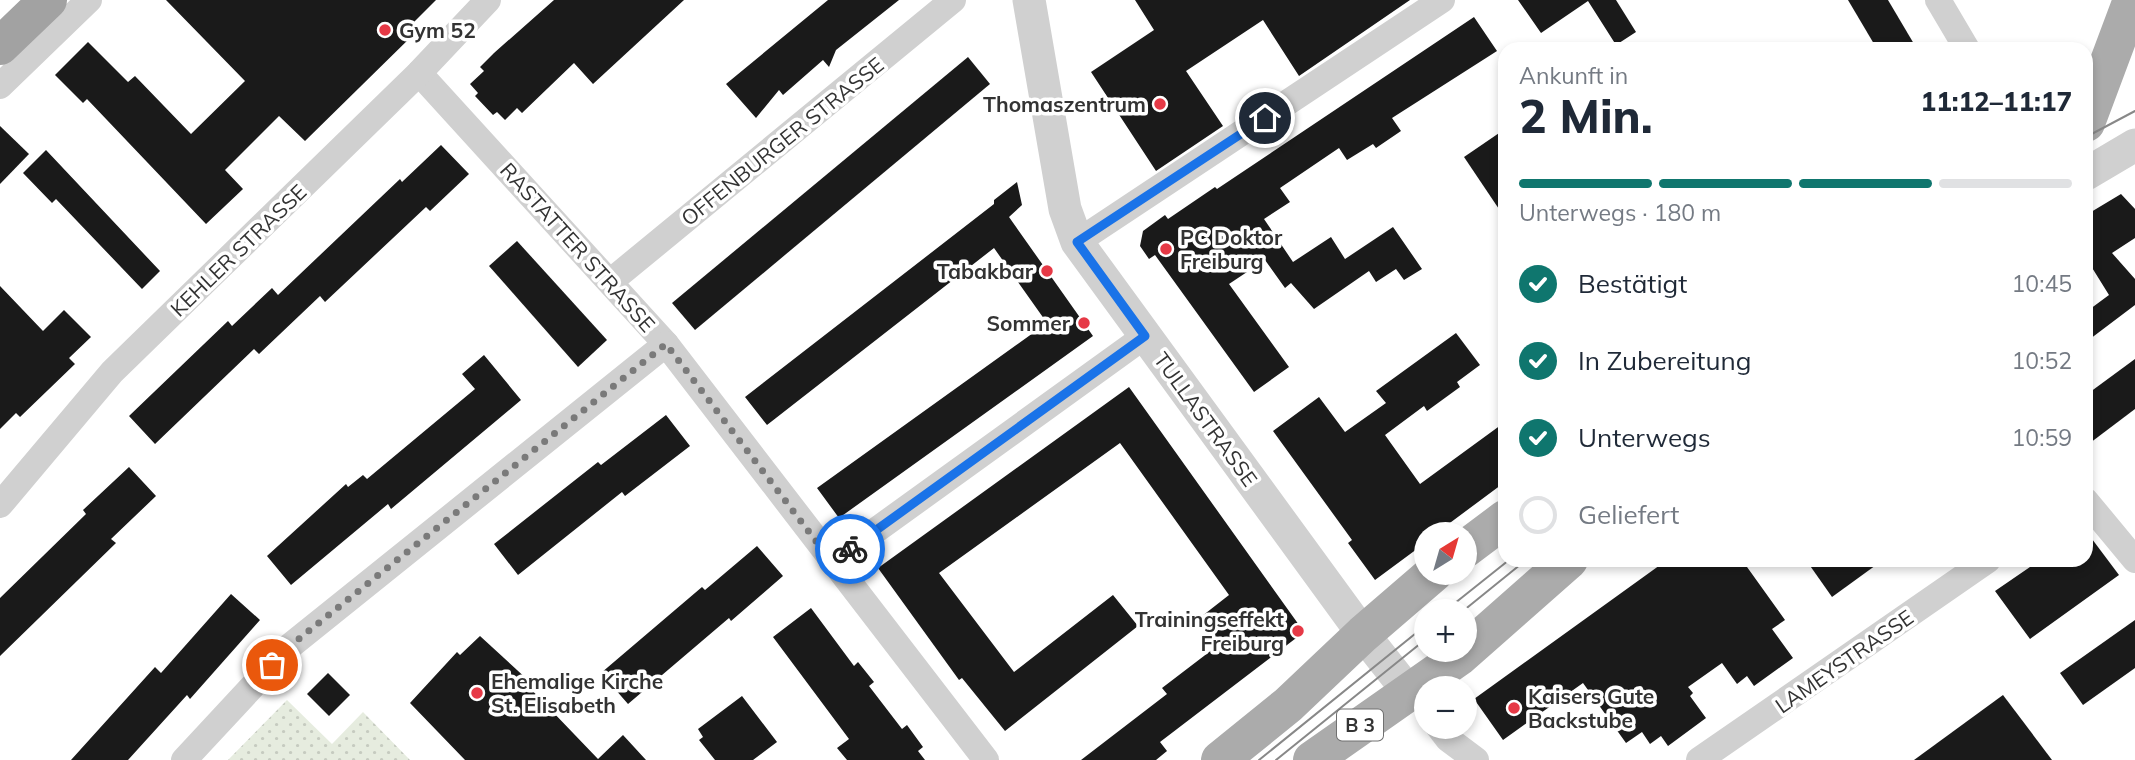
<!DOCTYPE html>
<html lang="de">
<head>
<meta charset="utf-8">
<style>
  body { margin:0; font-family:Mulish,sans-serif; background:#f2f2f3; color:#1f2937; height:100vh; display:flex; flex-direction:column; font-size:26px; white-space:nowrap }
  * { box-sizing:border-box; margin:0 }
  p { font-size:23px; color:#747a83 }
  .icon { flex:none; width:38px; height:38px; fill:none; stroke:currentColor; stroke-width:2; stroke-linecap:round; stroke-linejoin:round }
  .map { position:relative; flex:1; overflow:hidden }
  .drawer { position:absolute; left:1498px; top:42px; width:595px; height:525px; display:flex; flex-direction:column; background:#fff; border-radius:21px; box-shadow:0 4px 10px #0003 }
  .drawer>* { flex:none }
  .needle { width:46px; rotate:37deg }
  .buttons { position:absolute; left:1414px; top:522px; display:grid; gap:14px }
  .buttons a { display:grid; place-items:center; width:63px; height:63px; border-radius:50%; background:#fff; box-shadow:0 4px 10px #0003; font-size:35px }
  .pin { position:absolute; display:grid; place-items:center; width:60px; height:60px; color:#fff; margin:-30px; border:4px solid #fff; border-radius:50%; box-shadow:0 2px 7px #0007 }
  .courier { position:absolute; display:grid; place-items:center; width:70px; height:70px; margin:-35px; border:5px solid #1a73e8; border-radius:50%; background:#fff; color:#222; box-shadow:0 2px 9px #0007 }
  .summary em { font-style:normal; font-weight:800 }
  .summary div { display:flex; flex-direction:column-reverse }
  .summary { display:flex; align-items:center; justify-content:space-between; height:119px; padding:0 21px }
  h1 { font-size:46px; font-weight:800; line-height:52px }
  .bar { display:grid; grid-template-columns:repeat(4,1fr); gap:10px 7px; align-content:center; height:84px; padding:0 21px }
  .bar i { height:9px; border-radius:5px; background:#e0e1e3 }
  .bar .on { background:#0f766e }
  .bar p { grid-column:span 4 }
  ol { padding:0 21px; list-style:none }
  li { display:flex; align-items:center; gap:21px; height:77px }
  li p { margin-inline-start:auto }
  li .icon { padding:7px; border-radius:50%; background:#0f766e; color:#fff; stroke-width:4 }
  li:last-child { color:#747a83 }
  li i { width:38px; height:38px; border:4px solid #e0e1e3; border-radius:50% }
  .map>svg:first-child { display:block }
  .park { fill:url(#park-dots) }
  .building { fill:#1a1a1a }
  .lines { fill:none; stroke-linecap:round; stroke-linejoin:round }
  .minor { stroke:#d0d0d0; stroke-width:26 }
  .tertiary { stroke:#d0d0d0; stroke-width:33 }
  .primary { stroke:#ababab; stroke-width:38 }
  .trunk { stroke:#a2a2a2; stroke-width:38 }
  .tram { stroke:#888; stroke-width:2 }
  .done { stroke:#7a7a7a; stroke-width:7; stroke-dasharray:0 12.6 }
  .route { stroke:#1a73e8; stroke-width:9 }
  .poi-dot { fill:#e63946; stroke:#fff; stroke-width:2.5 }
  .labels { text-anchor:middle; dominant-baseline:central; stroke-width:7; stroke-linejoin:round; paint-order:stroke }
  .shield { fill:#fff; stroke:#707070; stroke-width:2 }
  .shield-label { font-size:19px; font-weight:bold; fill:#333 }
  .poi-label { font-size:21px; font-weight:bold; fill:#333; stroke:#fff; text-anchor:start }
  .street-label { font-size:21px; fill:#333; stroke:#fff }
</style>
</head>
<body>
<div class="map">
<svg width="2135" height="760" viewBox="0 0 2135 760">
  <defs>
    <pattern id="park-dots" width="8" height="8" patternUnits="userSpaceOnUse" patternTransform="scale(1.75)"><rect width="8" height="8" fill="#e6ecdf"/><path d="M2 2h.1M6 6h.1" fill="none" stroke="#c6cbc0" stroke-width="1.8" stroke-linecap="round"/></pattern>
  </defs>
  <rect width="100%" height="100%" fill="#fff"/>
  <!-- park -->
  <path class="park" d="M287,700L332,744L363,712L410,760H228Z"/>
  <!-- building -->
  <g class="building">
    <path d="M166,0H436L409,27L415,33L305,141L279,116L225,170L243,189L206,224L87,99L83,103L55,75L88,42L128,82L135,76L191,134L245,81Z"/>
    <path d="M554,0H684L593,84L574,63L522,113L517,108L505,120L497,112L493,115L475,96L478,93L470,84L484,71L480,67L494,53Z"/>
    <path d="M828,0H899L836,50L829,67L823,60L783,95L779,90L756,118L726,84Z"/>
    <path d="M1135,0H1410L1299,76L1263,20L1186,71L1223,126L1156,171L1091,72L1154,30Z"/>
    <path d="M1518,0H1616L1636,32L1616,45L1588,1L1541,33Z"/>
    <path d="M1848,0H1888L1917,49H1877Z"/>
    <path d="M1474,17L1497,51L1392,118L1401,131L1376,148L1373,144L1347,160L1339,148L1280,188L1290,202L1264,219L1293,262L1331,237L1345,259L1393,227L1422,269L1404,280L1396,269L1376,282L1369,271L1314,309L1291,283L1285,288L1265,260L1229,284L1289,367L1254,392L1155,255L1149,259L1140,246L1143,231L1165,215L1168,219L1215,187L1217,189Z"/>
    <path d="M968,57L990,84L695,330L672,303Z"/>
    <path d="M0,126L29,154L0,184Z"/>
    <path d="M1505,129V218L1464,157Z"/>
    <path d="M441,145L469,174L430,211L426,207L325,302L320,296L259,354L254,349L155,444L129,416L228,321L232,326L272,288L278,295L400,179L402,182Z"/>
    <path d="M46,150L160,271L142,289L56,199L52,203L23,173Z"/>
    <path d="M1017,182L1022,205L1009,217L1093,336L839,518L817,488L1047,323L994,248L767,425L745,397L994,204V200Z"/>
    <path d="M2121,194L2135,209V238L2112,253L2135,279V305L2086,342V312L2109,295L2086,258V215Z"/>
    <path d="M517,241L607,340L578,367L489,266Z"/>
    <path d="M0,286L43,331L64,310L91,337L69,358L75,364L20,417L16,413L0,429Z"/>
    <path d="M1456,333L1480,365L1457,382L1460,387L1427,411L1424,406L1385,435L1420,484L1505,422V482L1435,534H1426L1421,546L1375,580L1348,543L1352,540L1273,431L1319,397L1345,432L1386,403L1376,391Z"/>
    <path d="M484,355L521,400L391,509L388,504L291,585L267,556L346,484L348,487L363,475L367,479L475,389L462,374Z"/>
    <path d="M2135,359V409L2086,446V395Z"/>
    <path d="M1129,387L1304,632L1160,742L1167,751L1156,760H1081L1167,694L1162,688L1217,646L1197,620L1229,595L1120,443L939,573L1014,672L1113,595L1138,626L1005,731L962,678L959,680L878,568Z"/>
    <path d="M666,415L690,446L625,496L622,492L518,575L494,544L598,462L601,465Z"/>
    <path d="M129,467L156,496L111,539L116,543L0,656V598L86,514L83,510Z"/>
    <path d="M2086,531L2119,575L2030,639L1995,591L2040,560H2086Z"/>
    <path d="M757,546L783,576L731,621L729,618L628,704L601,673L702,587L705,590Z"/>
    <path d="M1667,560H1742L1785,620L1772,629L1793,658L1754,686L1747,676L1737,684L1722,663L1688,687L1693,693L1690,696L1706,718L1668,746L1661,736L1650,744L1642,732L1626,743L1583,683L1503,740L1474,699Z"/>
    <path d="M1806,560H1883L1832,597Z"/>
    <path d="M231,594L260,620L190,699L187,695L128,760H71L155,667L161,673Z"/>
    <path d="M811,608L854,666L858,662L874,682L869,686L902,729L907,725L923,747L918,751L925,760H847L837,748L849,739L773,637Z"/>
    <path d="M2135,620V668L2083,705L2060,673Z"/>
    <path d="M480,636L529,681L526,684L598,759L623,735L646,760H465L410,703L457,652L460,655Z"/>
    <path d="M328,673L350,695L329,716L307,694Z"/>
    <path d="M2003,695L2052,760H1914Z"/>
    <path d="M742,696L777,742L753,760H715L699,740L703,737L698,729Z"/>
  </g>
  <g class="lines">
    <!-- minor -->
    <g class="minor">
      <path d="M1938,0L1967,49"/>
      <path d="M419,73L666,344L986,760"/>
      <path d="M0,86L89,0"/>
      <path d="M1077,242L1442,0"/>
      <path d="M611,281L953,0"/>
      <path d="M2086,501L2135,560"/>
      <path d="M0,505L112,372L419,73L488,0"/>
      <path d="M832,562L1145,336"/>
      <path d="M1438,726L1448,739L1476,760"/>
      <path d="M184,760L290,646L666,344"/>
      <path d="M1699,760L1988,560"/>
    </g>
    <!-- tertiary -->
    <g class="tertiary">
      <path d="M1029,0L1065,209L1077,242L1363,634L1408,691"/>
      <path d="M2086,174L2135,145"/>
    </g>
    <!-- primary -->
    <g class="primary">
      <path d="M2086,123L2132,0"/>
      <path d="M1465,549L1505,519"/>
      <path d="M1220,760L1288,705L1363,634L1435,572"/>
      <path d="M1312,760L1459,657L1569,560"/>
    </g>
    <!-- trunk -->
    <path class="trunk" d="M0,46L48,0"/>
    <!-- tram -->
    <g class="tram">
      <path d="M2086,137L2135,111"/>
      <path d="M1445,611L1509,560"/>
      <path d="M1463,611L1526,560"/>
      <path d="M1259,760L1426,625"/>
      <path d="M1276,760L1426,639"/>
    </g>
  </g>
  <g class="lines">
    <!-- done -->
    <path class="done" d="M272,665L290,646L666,344L832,562L850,549"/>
    <!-- route -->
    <path class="route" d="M850,549L1145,336L1077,242L1265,118"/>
  </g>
  <!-- markers -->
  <g class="poi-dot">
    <circle cx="385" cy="30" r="7"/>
    <circle cx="1160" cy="104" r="7"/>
    <circle cx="1166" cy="249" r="7"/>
    <circle cx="1047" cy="271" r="7"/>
    <circle cx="1084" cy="323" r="7"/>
    <circle cx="1298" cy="631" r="7"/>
    <circle cx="477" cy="693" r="7"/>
    <circle cx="1514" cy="708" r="7"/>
  </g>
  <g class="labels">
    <!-- shield labels -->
    <rect class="shield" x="1337" y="709.5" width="46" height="31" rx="5"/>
    <g class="shield-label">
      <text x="1360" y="725">B 3</text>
    </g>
    <!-- poi labels -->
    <g class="poi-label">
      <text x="399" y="30">Gym 52</text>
      <text x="1146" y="104" text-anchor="end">Thomaszentrum</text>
      <text x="1180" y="237">PC Doktor<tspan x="1180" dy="24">Freiburg</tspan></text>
      <text x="1033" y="271" text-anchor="end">Tabakbar</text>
      <text x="1070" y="323" text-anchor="end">Sommer</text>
      <text x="1284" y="619" text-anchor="end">Trainingseffekt<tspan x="1284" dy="24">Freiburg</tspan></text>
      <text x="491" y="681">Ehemalige Kirche<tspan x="491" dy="24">St. Elisabeth</tspan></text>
      <text x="1528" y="696">Kaisers Gute<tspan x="1528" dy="24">Backstube</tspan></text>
    </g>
    <!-- street labels -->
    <g class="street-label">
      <text transform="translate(782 141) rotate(-39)">OFFENBURGER STRASSE</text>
      <text transform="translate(578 247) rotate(48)">RASTATTER STRASSE</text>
      <text transform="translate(238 250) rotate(-44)">KEHLER STRASSE</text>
      <text transform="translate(1206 419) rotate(54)">TULLASTRASSE</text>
      <text transform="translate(1844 661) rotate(-35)">LAMEYSTRASSE</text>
    </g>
  </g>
</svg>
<div class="buttons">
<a><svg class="needle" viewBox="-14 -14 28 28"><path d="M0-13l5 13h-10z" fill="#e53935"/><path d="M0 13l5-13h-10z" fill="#747a83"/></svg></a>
<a>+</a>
<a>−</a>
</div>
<div class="pin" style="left:272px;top:665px;background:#ea580c"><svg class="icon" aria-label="bag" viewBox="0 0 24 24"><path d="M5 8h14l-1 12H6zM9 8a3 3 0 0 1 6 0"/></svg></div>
<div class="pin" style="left:1265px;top:118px;background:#1f2937"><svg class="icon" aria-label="home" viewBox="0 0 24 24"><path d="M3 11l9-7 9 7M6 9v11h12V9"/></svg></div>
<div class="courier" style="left:850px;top:549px"><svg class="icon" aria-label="bike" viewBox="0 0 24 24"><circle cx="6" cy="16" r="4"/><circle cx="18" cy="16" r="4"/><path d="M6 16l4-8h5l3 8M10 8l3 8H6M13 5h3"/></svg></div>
<section class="drawer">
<div class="summary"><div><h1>2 Min.</h1><p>Ankunft in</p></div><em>11:12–11:17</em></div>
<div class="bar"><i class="on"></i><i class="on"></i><i class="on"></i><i></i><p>Unterwegs · 180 m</p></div>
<ol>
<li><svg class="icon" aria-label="check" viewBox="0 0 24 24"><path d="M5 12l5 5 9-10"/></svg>Bestätigt<p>10:45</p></li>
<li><svg class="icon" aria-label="check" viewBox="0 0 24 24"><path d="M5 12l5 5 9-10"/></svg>In Zubereitung<p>10:52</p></li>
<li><svg class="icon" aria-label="check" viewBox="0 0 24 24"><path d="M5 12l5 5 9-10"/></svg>Unterwegs<p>10:59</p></li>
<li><i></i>Geliefert</li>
</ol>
</section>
</div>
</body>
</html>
